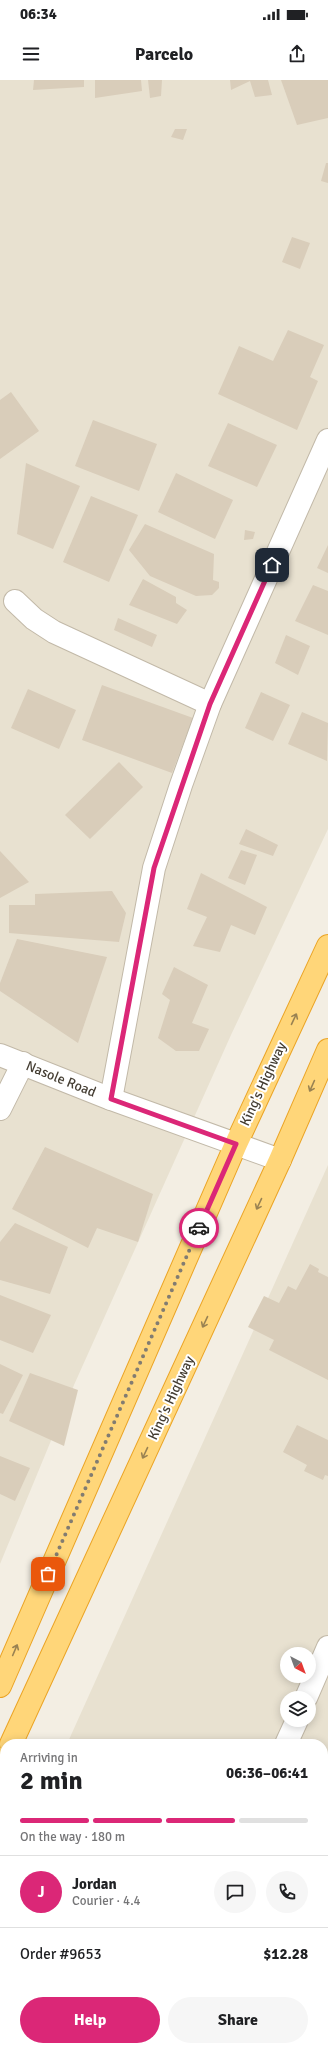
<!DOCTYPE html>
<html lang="en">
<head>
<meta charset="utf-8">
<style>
  body { margin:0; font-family:Signika,sans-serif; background:#f6f6f6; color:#202124; height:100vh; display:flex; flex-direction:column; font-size:15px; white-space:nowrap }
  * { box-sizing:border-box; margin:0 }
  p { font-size:13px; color:#757577 }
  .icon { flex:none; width:22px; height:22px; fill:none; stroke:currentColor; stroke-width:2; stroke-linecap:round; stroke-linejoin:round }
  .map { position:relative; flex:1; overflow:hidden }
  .sheet { position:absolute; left:0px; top:1659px; width:328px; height:312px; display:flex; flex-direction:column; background:#fff; border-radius:16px 16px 0 0; box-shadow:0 2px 10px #0003 }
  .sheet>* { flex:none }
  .needle { width:26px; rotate:139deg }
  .tools { position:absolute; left:280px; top:1567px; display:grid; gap:8px }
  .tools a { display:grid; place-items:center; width:36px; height:36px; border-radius:50%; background:#fff; box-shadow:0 2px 10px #0003; font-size:20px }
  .pin { position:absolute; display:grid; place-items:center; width:34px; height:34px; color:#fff; margin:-17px; border-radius:8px; box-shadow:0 2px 6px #0006 }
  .courier { position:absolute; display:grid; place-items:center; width:40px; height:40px; margin:-20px; border:3px solid #db2777; border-radius:50%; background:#fff; color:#222; box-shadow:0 1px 5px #0007 }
  .head em { font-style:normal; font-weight:700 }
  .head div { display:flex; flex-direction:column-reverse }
  .head { display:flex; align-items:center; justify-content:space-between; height:68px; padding:0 20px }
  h1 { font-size:26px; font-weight:700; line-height:30px }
  .bar { display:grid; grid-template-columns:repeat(4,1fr); gap:6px 4px; align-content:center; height:48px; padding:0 20px }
  .bar i { height:5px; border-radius:3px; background:#e0e0e0 }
  .bar .current { background:#db2777 }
  .bar p { grid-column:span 4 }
  .line { display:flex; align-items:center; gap:10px; padding:0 20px; border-top:1px solid #e0e0e0 }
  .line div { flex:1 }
  .round { display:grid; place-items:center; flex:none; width:42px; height:42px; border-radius:21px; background:#f6f6f6 }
  .button { display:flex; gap:8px; margin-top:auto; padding:8px 20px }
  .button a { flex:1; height:46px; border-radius:24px; background:#db2777; color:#fff; font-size:16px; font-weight:700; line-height:46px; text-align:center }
  .button a+a { background:#f6f6f6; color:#202124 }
  .status { display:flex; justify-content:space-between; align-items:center; height:28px; padding:0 20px; background:#fff; direction:ltr }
  .status svg { height:11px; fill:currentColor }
  header { display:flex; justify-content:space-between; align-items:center; height:52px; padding:0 20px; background:#fff; font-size:18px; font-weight:700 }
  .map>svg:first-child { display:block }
  .residential { fill:#e8e1d0; fill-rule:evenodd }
  .building { fill:#d9cdba }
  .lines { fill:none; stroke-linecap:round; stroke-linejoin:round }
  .minor-casing { stroke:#c2b9a8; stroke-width:24 }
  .trunk-casing { stroke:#eba425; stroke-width:24 }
  .minor { stroke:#fff; stroke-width:22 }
  .trunk { stroke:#ffd679; stroke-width:22 }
  .oneway { stroke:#998252 }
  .done { stroke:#827c71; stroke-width:4; stroke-dasharray:0 7.2 }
  .route { stroke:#db2777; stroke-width:5 }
  .labels { text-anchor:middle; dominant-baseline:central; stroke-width:4; stroke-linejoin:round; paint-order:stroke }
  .street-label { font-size:14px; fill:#453e33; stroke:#fff }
</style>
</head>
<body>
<div class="status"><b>06:34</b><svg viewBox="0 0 49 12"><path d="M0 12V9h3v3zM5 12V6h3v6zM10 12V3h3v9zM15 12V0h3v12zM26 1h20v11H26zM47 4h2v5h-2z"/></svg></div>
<header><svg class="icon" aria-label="menu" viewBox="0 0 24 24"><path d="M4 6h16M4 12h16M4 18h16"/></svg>Parcelo<svg class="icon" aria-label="share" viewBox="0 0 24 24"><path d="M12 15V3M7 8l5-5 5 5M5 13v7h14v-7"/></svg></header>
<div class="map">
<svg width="328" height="1971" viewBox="0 0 328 1971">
  <rect width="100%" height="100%" fill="#f3eee3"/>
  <!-- residential -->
  <g class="residential">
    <path d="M0,0H328V749L231,955L74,1305L0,1484Z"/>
    <path d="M328,1085V1971H0V1848L5,1834V1966H323V1664H67ZM287,1574H309V1596H287ZM287,1618H309V1640H287Z"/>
  </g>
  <!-- building -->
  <g class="building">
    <path d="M34,0H84V7L33,10Z"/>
    <path d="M95,0H141L142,11L95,18Z"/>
    <path d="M148,0H162L161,16L150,18Z"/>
    <path d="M230,0H268L272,15L255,17L250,1L231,10Z"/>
    <path d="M281,0H328V38L297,45Z"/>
    <path d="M175,49H187L183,60L171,57Z"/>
    <path d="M326,83H328V103L321,101Z"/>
    <path d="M292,157L310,163L300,189L282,182Z"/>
    <path d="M288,250L324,265L310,297L318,301L297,350L218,314L239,266L273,281Z"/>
    <path d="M11,312L39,351L0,379V320Z"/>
    <path d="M93,340L157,364L139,411L75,386Z"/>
    <path d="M228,343L277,365L257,407L208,386Z"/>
    <path d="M26,383L80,406L53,469L17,454Z"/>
    <path d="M176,393L233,420L215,459L158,432Z"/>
    <path d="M91,416L138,435L109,502L63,482Z"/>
    <path d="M145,444L214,474L213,500L219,502V508L212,515L196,516L150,496L129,470Z"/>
    <path d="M245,450L255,452L253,459L244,460Z"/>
    <path d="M328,465V493L317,488Z"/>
    <path d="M143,499L176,517V523L187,530L177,544L129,525Z"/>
    <path d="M313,505L328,511V555L295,541Z"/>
    <path d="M118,538L157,555L152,567L114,550Z"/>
    <path d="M286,555L310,566L298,595L275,583Z"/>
    <path d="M102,605L193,638L172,693L82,660Z"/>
    <path d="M28,609L76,630L59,669L11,648Z"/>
    <path d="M261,612L290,625L273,661L245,648Z"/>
    <path d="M302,632L328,643L327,681L288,664Z"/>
    <path d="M119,682L143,707L90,759L65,735Z"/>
    <path d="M246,749L278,765L273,776L239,764Z"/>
    <path d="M241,770L257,775L245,805L228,798Z"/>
    <path d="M0,771L29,802L0,818Z"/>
    <path d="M201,793L267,827L255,855L231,845L220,872L193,866L207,837L187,829Z"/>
    <path d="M112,811L126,833L119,862L9,853V825H35V814Z"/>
    <path d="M17,859L107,877L78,963L0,911V903Z"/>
    <path d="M174,887L208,905L192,943L209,949L199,971H176L158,958L170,920L162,914Z"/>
    <path d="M45,1067L153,1114L138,1162L97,1148L88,1168L12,1129Z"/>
    <path d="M15,1143L68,1167L50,1214L0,1200V1162Z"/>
    <path d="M310,1184L319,1189L318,1192L328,1197V1300L269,1270L274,1260L248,1247L264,1216L279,1223L288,1206L296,1210Z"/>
    <path d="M0,1215L51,1235L33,1273L0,1260Z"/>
    <path d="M0,1284L23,1295L3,1334L0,1333Z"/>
    <path d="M30,1293L78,1310L64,1366L9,1341Z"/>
    <path d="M297,1345L328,1360V1396L325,1395L323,1400L304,1391L307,1385L283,1372Z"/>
    <path d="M0,1376L30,1388L15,1421L0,1414Z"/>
  </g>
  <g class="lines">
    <!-- minor casing -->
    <g class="minor-casing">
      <g id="minor">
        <path d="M15,521L34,539L54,552L210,624"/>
        <path d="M0,975L111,1019L280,1080"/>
        <path d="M111,1019L154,788L181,705L210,624L328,360"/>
        <path d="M0,1029L23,983"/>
        <path d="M306,1618L328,1567"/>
        <path d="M286,1664L297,1640"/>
        <path d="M150,1971L153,1966"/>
      </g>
    </g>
    <!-- trunk casing -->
    <g class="trunk-casing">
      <g id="trunk">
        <path d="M0,1606L236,1064L328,866"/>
        <path d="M11,1664L280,1080L328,970"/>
        <path d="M0,1690L5,1678"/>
      </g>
    </g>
    <!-- minor -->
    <use href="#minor" class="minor"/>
    <!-- trunk -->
    <use href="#trunk" class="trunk"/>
  </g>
  <!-- one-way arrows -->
  <defs><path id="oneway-shaft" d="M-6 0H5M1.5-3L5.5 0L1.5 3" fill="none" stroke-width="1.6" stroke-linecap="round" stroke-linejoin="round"/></defs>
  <g class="oneway">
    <use href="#oneway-shaft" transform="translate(294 939) rotate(-65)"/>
    <use href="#oneway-shaft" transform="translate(312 1006) rotate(114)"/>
    <use href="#oneway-shaft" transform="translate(259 1124) rotate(115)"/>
    <use href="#oneway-shaft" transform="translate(205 1242) rotate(115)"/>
    <use href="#oneway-shaft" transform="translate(145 1373) rotate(115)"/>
    <use href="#oneway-shaft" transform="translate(15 1570) rotate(-67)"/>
  </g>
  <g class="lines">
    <!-- done -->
    <path class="done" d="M48,1494L199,1148"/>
    <!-- route -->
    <path class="route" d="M199,1148L236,1064L111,1019L154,788L210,624L272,485"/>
  </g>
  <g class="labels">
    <!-- street labels -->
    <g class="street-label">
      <text transform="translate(61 999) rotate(22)">Nasole Road</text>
      <text transform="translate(263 1004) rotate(-65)">King's Highway</text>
      <text transform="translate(171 1318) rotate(-65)">King's Highway</text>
    </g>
  </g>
</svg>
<div class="tools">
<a><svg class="needle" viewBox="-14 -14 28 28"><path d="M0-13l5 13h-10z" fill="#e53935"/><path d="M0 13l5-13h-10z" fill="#757577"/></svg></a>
<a><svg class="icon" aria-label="layers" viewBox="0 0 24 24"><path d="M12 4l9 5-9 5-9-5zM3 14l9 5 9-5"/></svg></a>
</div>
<div class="pin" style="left:48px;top:1494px;background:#ea580c"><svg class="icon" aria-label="bag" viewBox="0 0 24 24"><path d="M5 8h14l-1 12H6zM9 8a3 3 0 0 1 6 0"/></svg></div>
<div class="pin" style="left:272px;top:485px;background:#1f2937"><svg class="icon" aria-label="home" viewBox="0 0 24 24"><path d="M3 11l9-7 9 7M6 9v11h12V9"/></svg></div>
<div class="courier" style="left:199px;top:1148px"><svg class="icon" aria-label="car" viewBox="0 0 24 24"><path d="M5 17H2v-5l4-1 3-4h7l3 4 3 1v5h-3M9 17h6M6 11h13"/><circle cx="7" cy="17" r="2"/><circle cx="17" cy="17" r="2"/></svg></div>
<section class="sheet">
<div class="head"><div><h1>2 min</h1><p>Arriving in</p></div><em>06:36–06:41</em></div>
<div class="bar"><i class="current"></i><i class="current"></i><i class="current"></i><i></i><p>On the way · 180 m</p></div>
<div class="line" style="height:72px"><b class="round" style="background:#db2777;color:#fff">J</b><div><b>Jordan</b><p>Courier · 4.4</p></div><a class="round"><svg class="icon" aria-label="chat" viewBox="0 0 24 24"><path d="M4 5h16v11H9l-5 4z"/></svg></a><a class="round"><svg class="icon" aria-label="phone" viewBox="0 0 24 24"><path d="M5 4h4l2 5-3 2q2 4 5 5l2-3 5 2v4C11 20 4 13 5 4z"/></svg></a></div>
<div class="line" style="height:52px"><div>Order #9653</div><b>$12.28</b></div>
<div class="button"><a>Help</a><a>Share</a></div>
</section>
</div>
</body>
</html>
